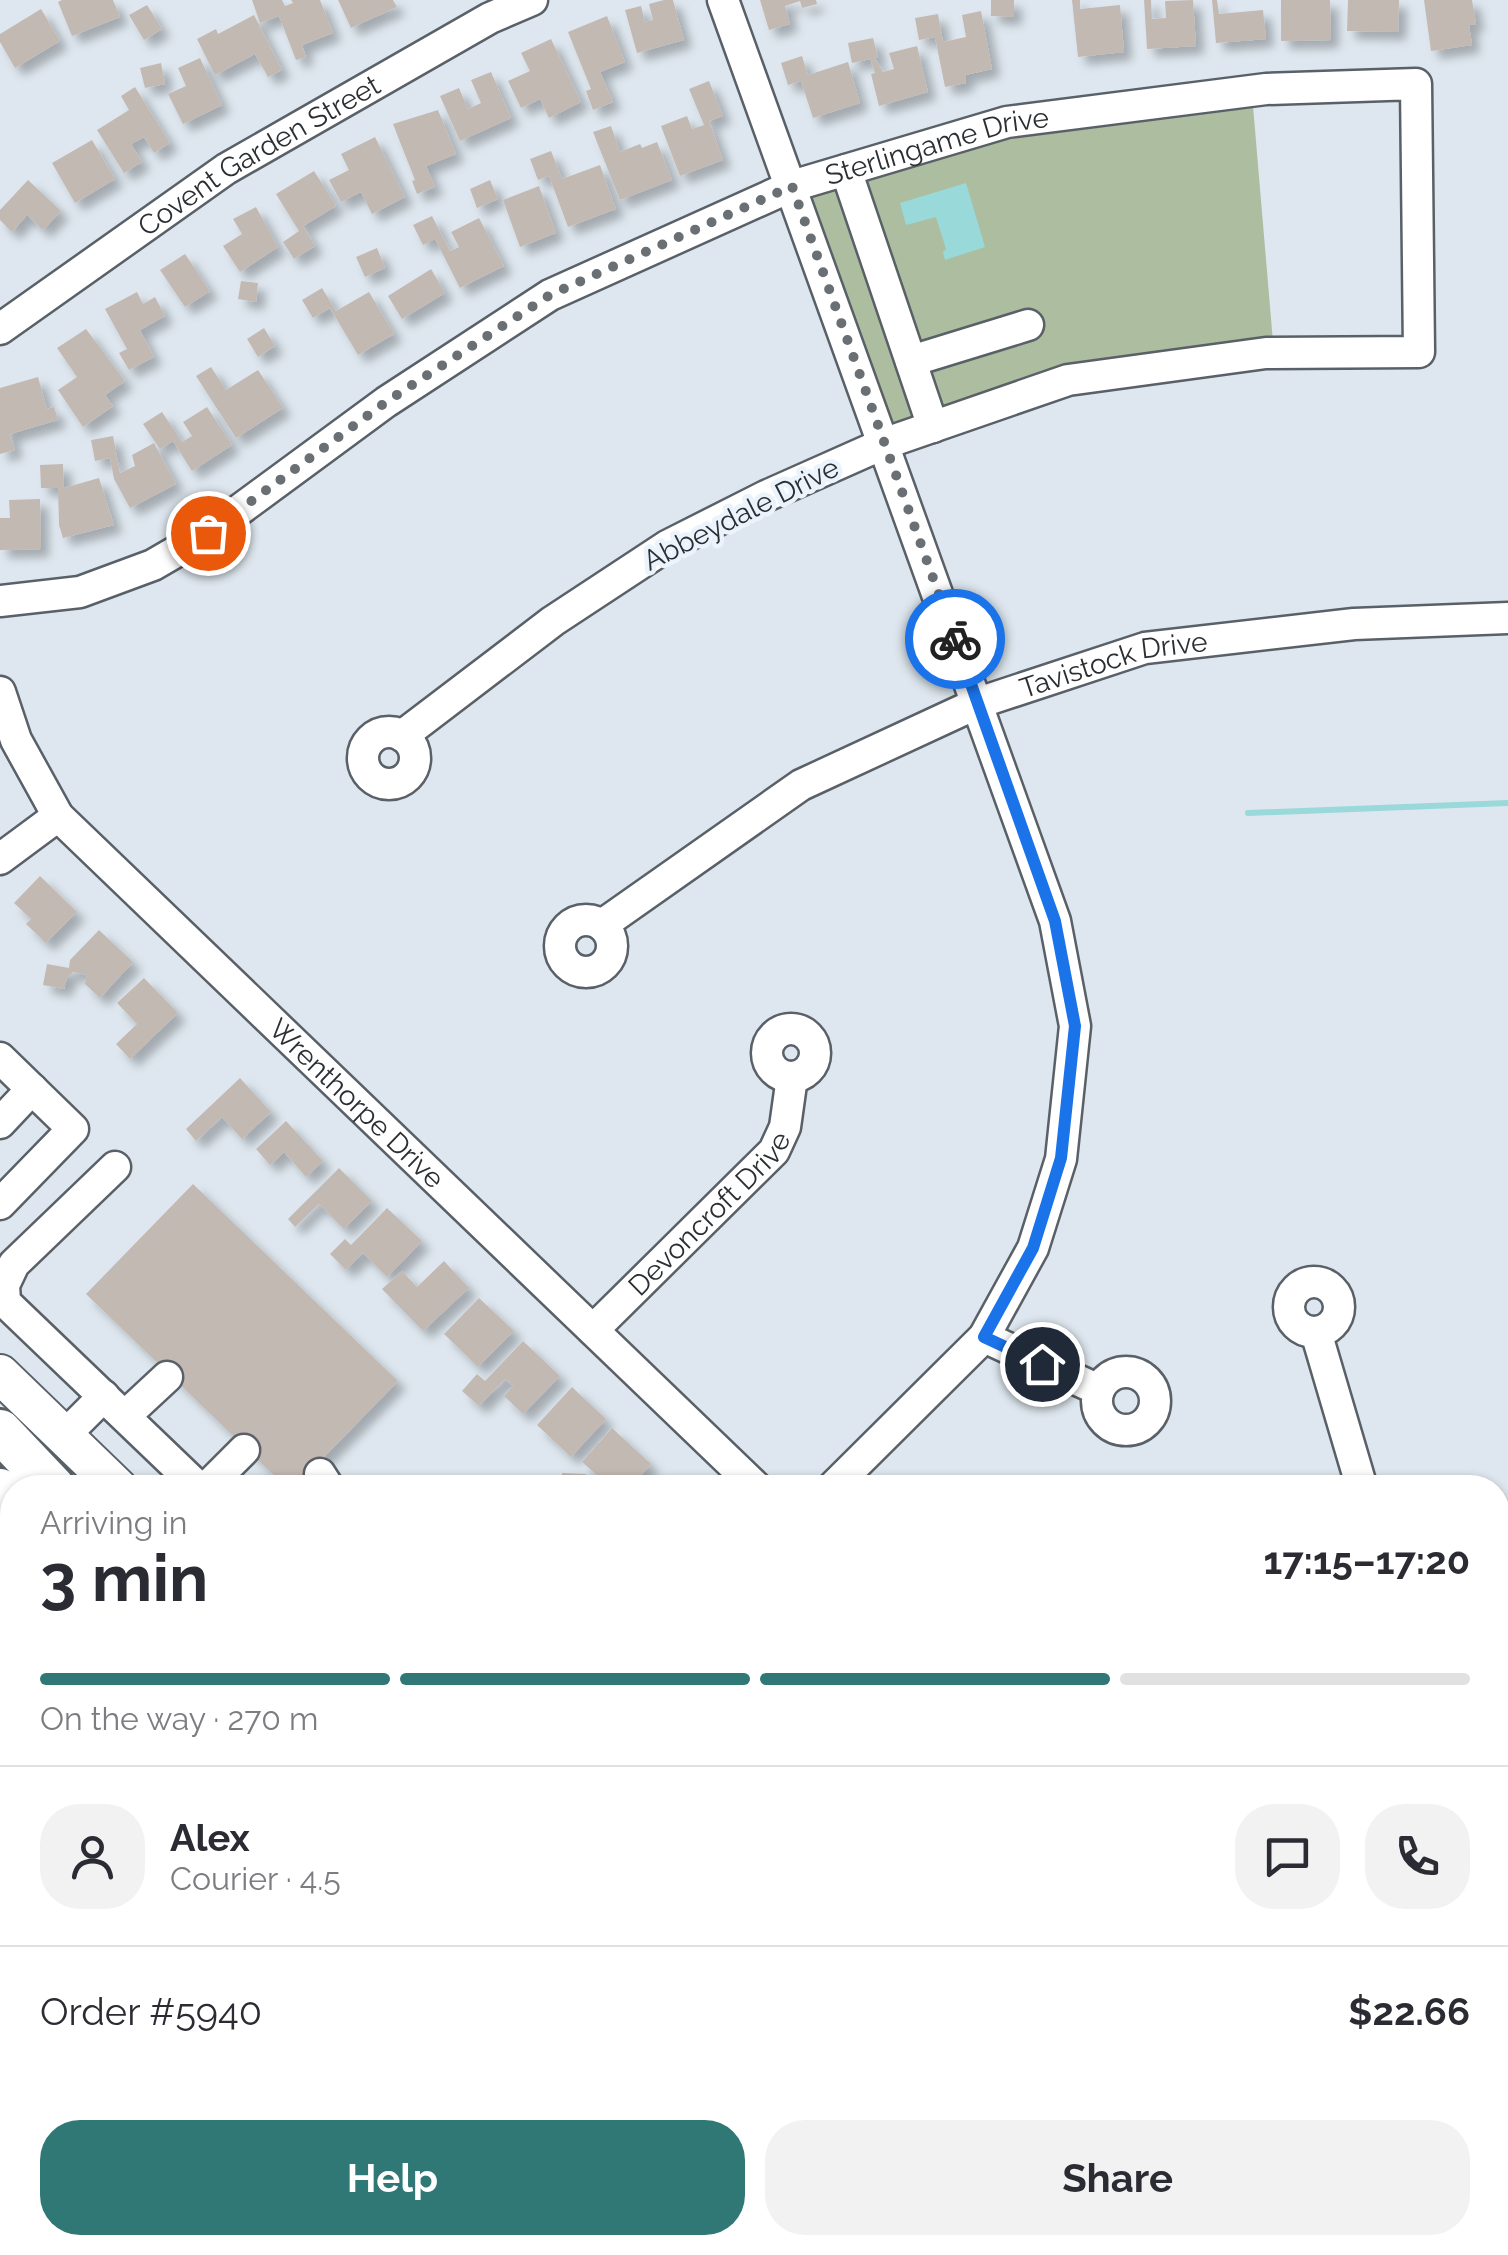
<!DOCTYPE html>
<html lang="en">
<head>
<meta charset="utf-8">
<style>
  body { margin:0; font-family:Raleway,sans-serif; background:#f2f2f3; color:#2b2b33; height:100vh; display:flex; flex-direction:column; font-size:38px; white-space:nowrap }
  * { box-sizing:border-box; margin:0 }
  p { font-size:32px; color:#7c7c81 }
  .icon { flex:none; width:55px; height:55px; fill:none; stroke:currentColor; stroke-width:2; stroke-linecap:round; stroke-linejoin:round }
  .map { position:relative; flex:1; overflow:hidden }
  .details { position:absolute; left:0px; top:1475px; width:1510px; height:780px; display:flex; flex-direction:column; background:#fff; border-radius:40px 40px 0 0; box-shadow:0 2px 8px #0004 }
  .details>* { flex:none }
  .pin { position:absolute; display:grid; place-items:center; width:85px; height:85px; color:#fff; margin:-42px; border:5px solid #fff; border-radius:50%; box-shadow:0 2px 10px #0007 }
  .courier { position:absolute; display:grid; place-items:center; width:100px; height:100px; margin:-50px; border:8px solid #1a73e8; border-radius:50%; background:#fff; color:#222; box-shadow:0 2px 12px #0007 }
  .overview em { font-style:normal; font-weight:700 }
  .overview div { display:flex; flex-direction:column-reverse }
  .overview { display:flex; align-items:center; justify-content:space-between; height:170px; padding:0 40px }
  h1 { font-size:65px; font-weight:700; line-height:75px }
  .bar { display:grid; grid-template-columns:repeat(4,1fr); gap:15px 10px; align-content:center; height:120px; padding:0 40px }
  .bar i { height:12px; border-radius:8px; background:#e1e1e2 }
  .bar .selected { background:#2f7875 }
  .bar p { grid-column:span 4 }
  .line { display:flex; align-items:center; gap:25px; padding:0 40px; border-top:2px solid #e1e1e2 }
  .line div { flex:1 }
  .round { display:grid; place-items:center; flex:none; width:105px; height:105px; border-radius:40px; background:#f2f2f3 }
  .primary-button { display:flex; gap:20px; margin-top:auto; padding:20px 40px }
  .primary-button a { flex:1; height:115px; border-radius:40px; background:#2f7875; color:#fff; font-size:40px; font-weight:700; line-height:115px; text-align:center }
  .primary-button a+a { background:#f2f2f3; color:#2b2b33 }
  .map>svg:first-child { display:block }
  .green { fill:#adbda0 }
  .water { fill:#99d9da }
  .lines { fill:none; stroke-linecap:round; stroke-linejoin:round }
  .stream { stroke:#99d9da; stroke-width:6 }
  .building { fill:#c3b9b3; filter:url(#shadow) }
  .minor-casing { stroke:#596067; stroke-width:35 }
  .major-casing { stroke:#596067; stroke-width:42 }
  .highway-casing { stroke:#596067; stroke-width:48 }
  .minor { stroke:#fff; stroke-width:30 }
  .major { stroke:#fff; stroke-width:38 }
  .highway { stroke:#fff; stroke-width:42 }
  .done { stroke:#6a6f74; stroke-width:10; stroke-dasharray:0 18 }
  .route { stroke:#1a73e8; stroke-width:12 }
  .labels { text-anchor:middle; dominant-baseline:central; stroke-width:9; stroke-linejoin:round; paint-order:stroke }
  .street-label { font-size:28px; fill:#2c2f32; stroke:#ebf4fc }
</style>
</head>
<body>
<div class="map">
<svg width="1508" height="2255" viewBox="0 0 1508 2255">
  <defs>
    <filter id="shadow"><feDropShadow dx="8" dy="8" stdDeviation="5" flood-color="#0004"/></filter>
  </defs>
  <rect width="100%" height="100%" fill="#dee7ef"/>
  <!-- green -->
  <g class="green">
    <path d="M1253,106L1273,342L1213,345L1061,370L895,427L809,198L1036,130Z"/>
    <path d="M1508,1758V2247L1489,2255H1011L997,2243L1498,2242V1764Z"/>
  </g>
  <!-- water -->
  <path class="water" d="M966,183L985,247L945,260L943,252L946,249L936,217L906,225L900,203Z"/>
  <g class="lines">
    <!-- stream -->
    <path class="stream" d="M1248,813L1508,803"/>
  </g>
  <!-- building -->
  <g class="building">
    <path d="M62,0H113L120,17L72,36L58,2Z"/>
    <path d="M252,0H282L285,6L293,3L291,0H320L333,33L302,45L306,57L296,60L279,16L260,23Z"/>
    <path d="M338,0H393L397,7L351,28Z"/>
    <path d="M664,0H673L684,40L637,53L625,10L641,6L645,22L653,20L649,4Z"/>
    <path d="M760,0H816L817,4L802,8L800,1L785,6L790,24L769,30Z"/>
    <path d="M991,0H1014V17L991,16Z"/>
    <path d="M1072,0H1080V9L1120,5L1124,52L1078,57Z"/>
    <path d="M1144,0H1151L1152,19L1166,18L1165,1L1193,0L1196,46L1147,49Z"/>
    <path d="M1212,0H1217L1219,14L1263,10L1266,39L1216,43Z"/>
    <path d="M1281,0H1330L1331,40L1281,41Z"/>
    <path d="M1348,0H1399L1398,32L1347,31Z"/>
    <path d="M1424,0H1472L1476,24L1469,25L1472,45L1431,51Z"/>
    <path d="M147,5L162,29L144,40L129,15Z"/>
    <path d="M41,9L60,41L15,68L0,42V34Z"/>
    <path d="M981,11L992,69L965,75L966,83L945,87L935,37L919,40L915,18L938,14L943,42L966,37L962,15Z"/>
    <path d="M254,15L282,70L268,77L255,54L215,75L197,39L216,29L218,34Z"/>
    <path d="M607,16L625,62L600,72L613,102L593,110L586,91L591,89L568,32Z"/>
    <path d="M873,38L878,57L875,58L883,72L894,69L889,53L917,46L928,92L879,106L871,74L875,73L870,59L852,63L848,43Z"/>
    <path d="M551,39L581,102L549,118L540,99L521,108L508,81L530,71L521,53Z"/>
    <path d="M802,56L808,75L848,62L860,103L813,118L801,81L788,85L781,63Z"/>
    <path d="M200,58L222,105L183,124L168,94L186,86L178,68Z"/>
    <path d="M161,63L165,84L145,88L140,68Z"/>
    <path d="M491,72L511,118L460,141L440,96L459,88L468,109L481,103L471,80Z"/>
    <path d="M709,81L723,116L709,121L723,160L680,176L661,126L687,116L692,129L704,125L689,89Z"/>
    <path d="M135,87L170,143L154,153L144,137L131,144L142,162L124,173L97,130L129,110L121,96Z"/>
    <path d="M438,110L456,154L426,166L435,187L417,194L412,181L415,180L393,124Z"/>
    <path d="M611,126L620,152L640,144L642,148L657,142L672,180L620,200L593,132Z"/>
    <path d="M375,137L405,197L372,214L361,192L341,202L329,180L349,170L341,154Z"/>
    <path d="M92,140L115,179L75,203L52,163Z"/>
    <path d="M551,151L562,179L600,165L616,209L568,227L549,176L538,180L530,159Z"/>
    <path d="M314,171L336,206L303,226L315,246L294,259L283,242L299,231L276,194Z"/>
    <path d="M28,180L61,211L43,230L27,215L12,232L0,220V210Z"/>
    <path d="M490,180L498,199L477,208L470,189Z"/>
    <path d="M539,186L556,233L520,247L503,200Z"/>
    <path d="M256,207L278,247L240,272L223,246L242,234L233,219Z"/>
    <path d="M432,216L450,251L459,247L451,232L479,218L504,266L460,288L435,239L423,245L413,225Z"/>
    <path d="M377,248L385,268L365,277L356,257Z"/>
    <path d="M185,254L210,291L185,307L160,270Z"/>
    <path d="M431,269L445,293L402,319L388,296Z"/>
    <path d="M241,281L258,283L256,302L238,299Z"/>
    <path d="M322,288L336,311L369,292L394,334L358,355L330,308L313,318L302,300Z"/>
    <path d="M137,292L143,304L155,297L165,316L140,330L154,357L129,370L119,353L127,349L105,309Z"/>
    <path d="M264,328L275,346L258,357L247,339Z"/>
    <path d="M86,329L125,381L105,395L113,406L83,427L58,390L77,377L57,348Z"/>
    <path d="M211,367L226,390L258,370L283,408L236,438L196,376Z"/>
    <path d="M38,377L47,409L54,407L58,420L10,434L15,450L0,454V388Z"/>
    <path d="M207,407L232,445L192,471L173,441L160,449L143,424L162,412L182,442L192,436L183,422Z"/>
    <path d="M113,436L120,473L135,466L132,455L154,443L176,484L130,508L114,479L110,458L95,461L91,440Z"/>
    <path d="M63,464L64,488L99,478L114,525L63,538L59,525L58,488H41L40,465Z"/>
    <path d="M40,499L41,549L0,550V518H10L9,500Z"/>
    <path d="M40,876L77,912L46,943L26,924L31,919L14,903Z"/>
    <path d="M99,930L133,962L100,998L85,984L87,975L73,972L67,978L64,989L43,985L47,964L69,968L70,960Z"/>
    <path d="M144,978L178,1013L130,1059L116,1044L137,1024L117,1003Z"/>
    <path d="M240,1078L271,1112L242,1139L222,1117L196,1141L186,1129Z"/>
    <path d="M286,1121L323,1161L306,1177L284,1152L270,1165L256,1149Z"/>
    <path d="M339,1168L372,1201L344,1229L319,1204L295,1227L288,1219Z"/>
    <path d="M193,1184L398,1381L294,1488H287L86,1294Z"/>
    <path d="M387,1208L422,1241L387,1277L363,1253L346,1270L330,1254L345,1239L351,1245Z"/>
    <path d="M444,1261L469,1288L423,1331L382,1289L402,1271L417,1287Z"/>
    <path d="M479,1298L514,1331L478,1367L444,1334Z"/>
    <path d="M523,1341L560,1376L523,1414L504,1396L513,1386L505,1379L479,1406L462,1391L477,1374L485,1381Z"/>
    <path d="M572,1387L606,1419L571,1457L537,1425Z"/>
    <path d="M612,1428L651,1464L630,1488H603L607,1484L582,1462Z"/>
    <path d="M562,1473L586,1474L585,1488H562Z"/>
    <path d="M1508,1658V1733L1500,1735L1498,1713L1507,1709L1503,1696L1498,1698V1662Z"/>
    <path d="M0,1839L12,1850V1972L0,1961Z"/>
    <path d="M68,2242H90L98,2250L93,2255H56Z"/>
  </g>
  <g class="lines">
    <!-- minor casing -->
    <g class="minor-casing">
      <g id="minor">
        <path d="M723,0L1055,921L1075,1026L1061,1159L1033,1248L984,1337L832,1488"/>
        <path d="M846,170L933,427"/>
        <path id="s1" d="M0,329L226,169L490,18L532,0"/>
        <path d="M911,361L1028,325"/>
        <path id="s2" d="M0,601L80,592L153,565L208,533L386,402L550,295L792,186L1007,122L1266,89L1416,84L1419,352L1266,353L1068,380L883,444L766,496L667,546L553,621L402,736"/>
        <path id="s3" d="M0,692L16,740L58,816L757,1488"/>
        <circle cx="389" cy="758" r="26"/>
        <path d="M0,859L58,816"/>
        <circle cx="586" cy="946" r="26"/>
        <path id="s4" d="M602,925L801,785L978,703L1145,648L1354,624L1508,618"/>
        <circle cx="791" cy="1053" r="24"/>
        <path d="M0,1058L73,1129L0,1204"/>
        <path d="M0,1123L32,1089"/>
        <path d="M115,1167L14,1264L4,1285L5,1302L199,1488"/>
        <circle cx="1314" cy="1307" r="25"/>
        <path id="s5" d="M593,1330L774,1151L785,1127L792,1077"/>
        <path d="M1316,1332L1362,1488"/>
        <path d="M984,1337L1099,1390"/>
        <circle cx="1126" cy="1401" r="29"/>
        <path d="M125,1416L167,1377"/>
        <path d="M64,1436L104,1396"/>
        <path d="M320,1474L329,1488"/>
        <path d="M206,1488L244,1450"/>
        <path d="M1498,1610L1508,1605"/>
        <path d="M0,1786L12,1798"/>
        <path d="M0,2024L12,2036"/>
      </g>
    </g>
    <!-- major casing -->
    <g class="major-casing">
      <g id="major">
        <path d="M0,1374L118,1488"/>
        <path d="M0,1681L12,1693"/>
        <path d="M552,2242L563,2255"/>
        <path d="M967,2242L982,2255"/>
      </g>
    </g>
    <!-- highway casing -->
    <g class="highway-casing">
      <g id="highway">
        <path d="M0,1431L54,1488"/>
        <path d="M0,1490L12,1503"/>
        <path d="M0,1577L12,1589"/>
        <path d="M689,2242L702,2255"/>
        <path d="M788,2242L801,2255"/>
      </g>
    </g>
    <!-- minor -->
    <use href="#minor" class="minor"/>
    <!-- major -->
    <use href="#major" class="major"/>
    <!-- highway -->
    <use href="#highway" class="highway"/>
  </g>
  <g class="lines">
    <!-- done -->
    <path class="done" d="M208,533L386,402L550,295L792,186L955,639"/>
    <!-- route -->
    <path class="route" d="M955,639L1055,921L1075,1026L1061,1158L1033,1248L984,1337L1042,1364"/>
  </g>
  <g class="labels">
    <!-- street labels -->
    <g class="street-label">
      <text stroke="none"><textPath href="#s2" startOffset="1055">Sterlingame Drive</textPath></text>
      <text stroke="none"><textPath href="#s1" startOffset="312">Covent Garden Street</textPath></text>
      <text transform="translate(741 514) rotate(-27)">Abbeydale Drive</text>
      <text stroke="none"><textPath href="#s4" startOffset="580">Tavistock Drive</textPath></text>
      <text stroke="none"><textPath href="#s3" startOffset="552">Wrenthorpe Drive</textPath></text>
      <text stroke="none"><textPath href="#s5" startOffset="165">Devoncroft Drive</textPath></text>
    </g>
  </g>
</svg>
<div class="pin" style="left:208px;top:533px;background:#ea580c"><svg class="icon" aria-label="bag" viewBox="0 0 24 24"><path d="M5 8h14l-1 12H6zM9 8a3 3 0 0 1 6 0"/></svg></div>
<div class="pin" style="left:1042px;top:1364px;background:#1f2937"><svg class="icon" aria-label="home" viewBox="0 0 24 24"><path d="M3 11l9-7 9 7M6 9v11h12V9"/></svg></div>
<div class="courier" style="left:955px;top:639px"><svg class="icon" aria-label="bike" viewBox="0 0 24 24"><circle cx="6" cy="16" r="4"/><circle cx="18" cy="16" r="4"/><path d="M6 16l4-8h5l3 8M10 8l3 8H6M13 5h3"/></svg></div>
<section class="details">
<div class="overview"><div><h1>3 min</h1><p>Arriving in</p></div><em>17:15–17:20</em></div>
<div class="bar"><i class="selected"></i><i class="selected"></i><i class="selected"></i><i></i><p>On the way · 270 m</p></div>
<div class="line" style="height:180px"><a class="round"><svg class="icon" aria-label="person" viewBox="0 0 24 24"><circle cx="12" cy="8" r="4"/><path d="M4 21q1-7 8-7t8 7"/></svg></a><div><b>Alex</b><p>Courier · 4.5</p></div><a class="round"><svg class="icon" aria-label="chat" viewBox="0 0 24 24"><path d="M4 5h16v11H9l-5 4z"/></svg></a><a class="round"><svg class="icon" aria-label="phone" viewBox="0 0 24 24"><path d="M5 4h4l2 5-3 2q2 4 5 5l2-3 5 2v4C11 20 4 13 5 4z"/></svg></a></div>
<div class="line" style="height:130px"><div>Order #5940</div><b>$22.66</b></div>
<div class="primary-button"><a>Help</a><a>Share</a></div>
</section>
</div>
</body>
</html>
